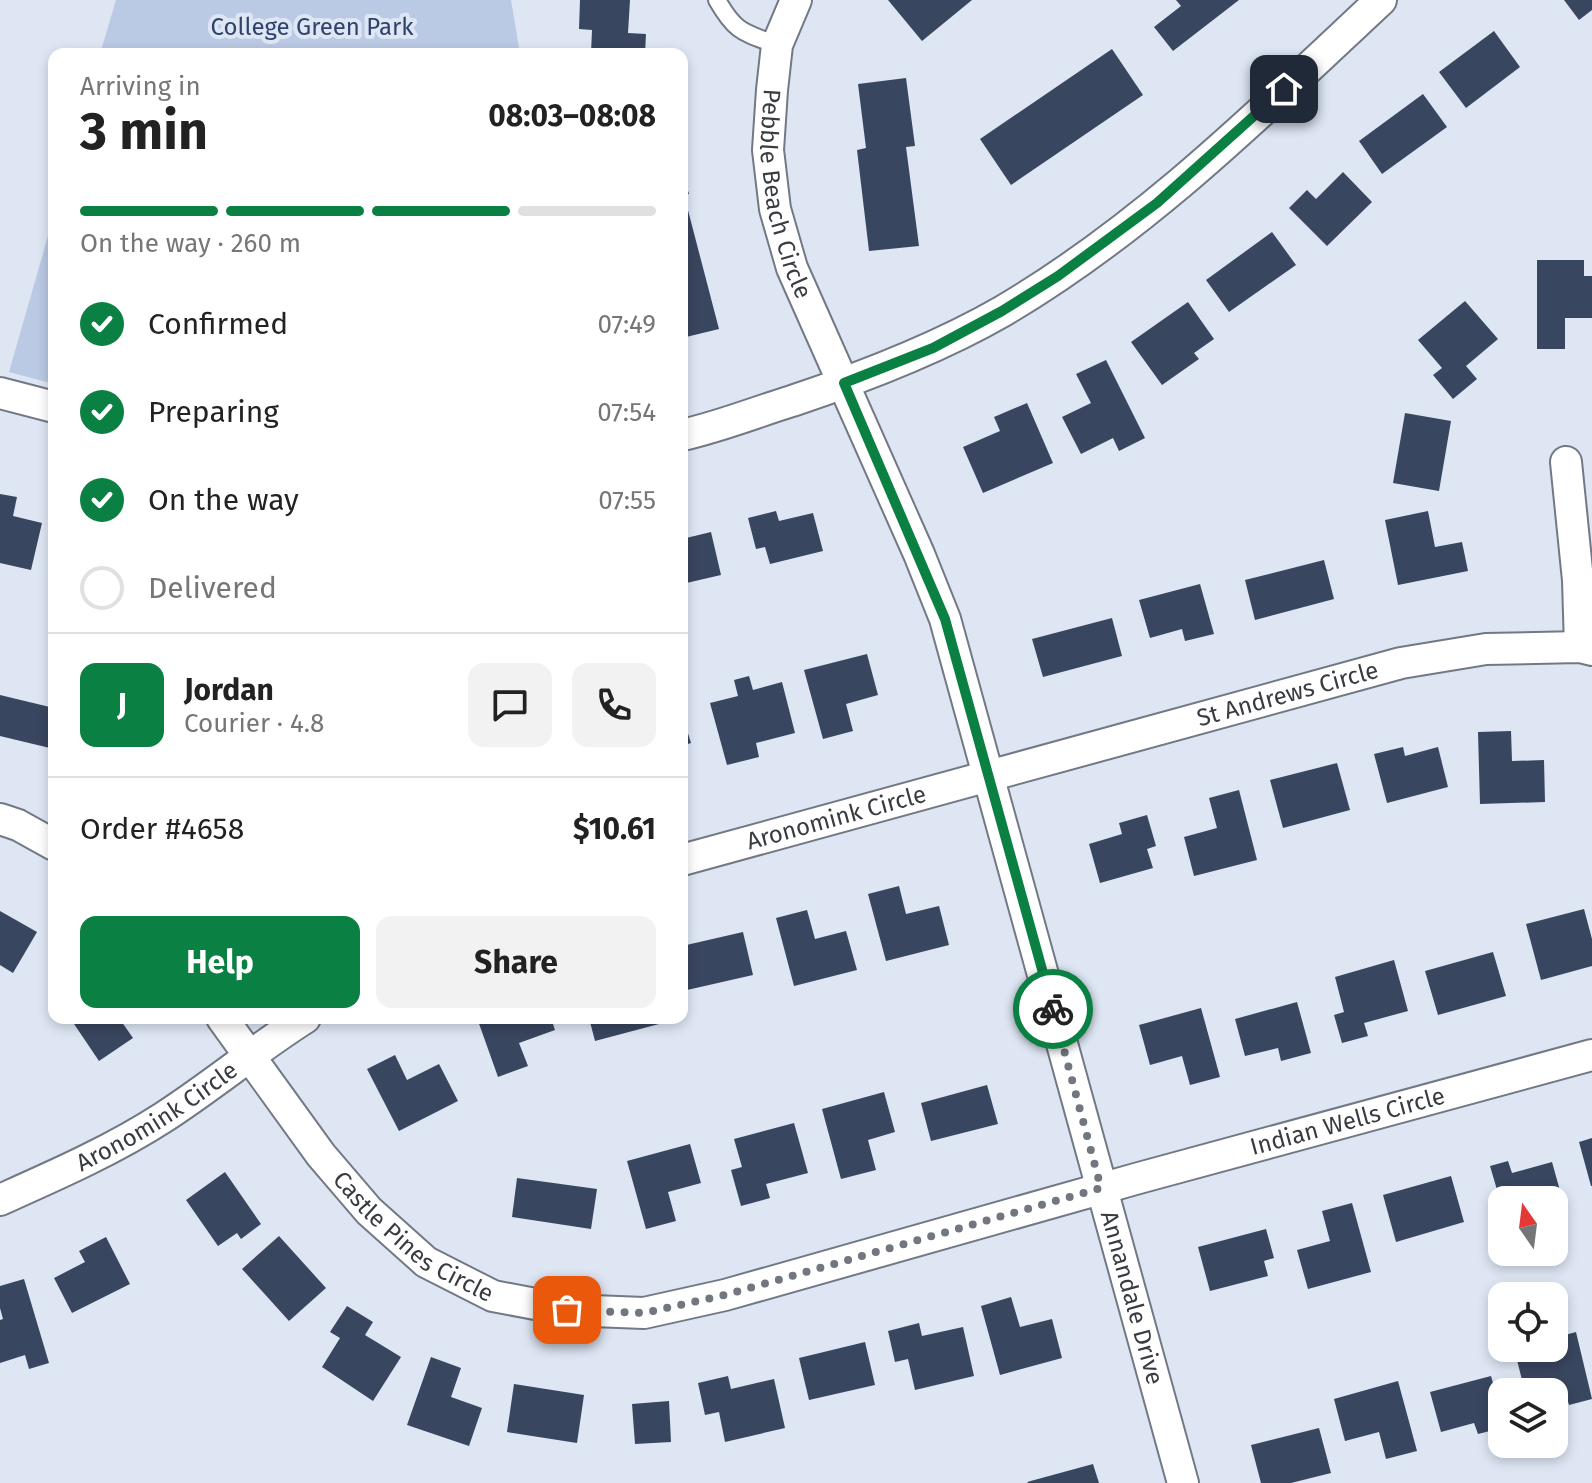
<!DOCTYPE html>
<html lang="en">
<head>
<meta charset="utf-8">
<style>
  body { margin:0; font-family:"Fira Sans",sans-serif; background:#f2f2f2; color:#222; height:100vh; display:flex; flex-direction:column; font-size:30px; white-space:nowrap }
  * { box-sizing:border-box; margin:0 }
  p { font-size:26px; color:#767676 }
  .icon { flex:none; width:44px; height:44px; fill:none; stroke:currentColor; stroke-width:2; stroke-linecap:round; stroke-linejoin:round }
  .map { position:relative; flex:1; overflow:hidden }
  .drawer { position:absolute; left:48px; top:48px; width:640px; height:976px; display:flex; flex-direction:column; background:#fff; border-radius:16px; box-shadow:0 4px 12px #0003 }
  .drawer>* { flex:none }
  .needle { width:52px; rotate:346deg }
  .controls { position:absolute; left:1488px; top:1186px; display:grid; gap:16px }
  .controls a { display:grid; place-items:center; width:80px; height:80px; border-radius:16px; background:#fff; box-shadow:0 4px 12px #0003; font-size:40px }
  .pin { position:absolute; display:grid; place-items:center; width:68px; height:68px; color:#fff; margin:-34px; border-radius:16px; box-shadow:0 4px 12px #0006 }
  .courier { position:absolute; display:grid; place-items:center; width:80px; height:80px; margin:-40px; border:6px solid #0b8043; border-radius:50%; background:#fff; color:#222; box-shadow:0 2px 10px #0007 }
  .overview em { font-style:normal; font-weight:700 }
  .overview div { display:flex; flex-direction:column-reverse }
  .overview { display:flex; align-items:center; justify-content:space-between; height:136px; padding:0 32px }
  h1 { font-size:52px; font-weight:700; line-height:60px }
  .bar { display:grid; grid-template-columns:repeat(4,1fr); gap:12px 8px; align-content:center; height:96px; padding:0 32px }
  .bar i { height:10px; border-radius:6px; background:#e0e0e0 }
  .bar .active { background:#0b8043 }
  .bar p { grid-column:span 4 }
  .line { display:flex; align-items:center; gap:20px; padding:0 32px; border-top:2px solid #e0e0e0 }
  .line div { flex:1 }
  .round { display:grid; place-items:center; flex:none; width:84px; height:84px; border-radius:16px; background:#f2f2f2 }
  ol { padding:0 32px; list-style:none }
  li { display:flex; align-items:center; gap:24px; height:88px }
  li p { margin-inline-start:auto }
  li .icon { padding:8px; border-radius:50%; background:#0b8043; color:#fff; stroke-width:4 }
  li:last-child { color:#767676 }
  li i { width:44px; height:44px; border:4px solid #e0e0e0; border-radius:50% }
  .button { display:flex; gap:16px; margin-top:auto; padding:16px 32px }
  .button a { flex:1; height:92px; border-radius:16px; background:#0b8043; color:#fff; font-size:32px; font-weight:700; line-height:92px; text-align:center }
  .button a+a { background:#f2f2f2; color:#222 }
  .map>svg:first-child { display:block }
  .green { fill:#bac9e4 }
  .building { fill:#39465f }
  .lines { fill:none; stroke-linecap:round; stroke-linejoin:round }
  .service-casing { stroke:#727985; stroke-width:20 }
  .minor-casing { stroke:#727985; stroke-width:34 }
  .service { stroke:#fff; stroke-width:16 }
  .minor { stroke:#fff; stroke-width:30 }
  .done { stroke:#72777f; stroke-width:8; stroke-dasharray:0 14.4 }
  .route { stroke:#0b8043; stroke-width:10 }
  .labels { text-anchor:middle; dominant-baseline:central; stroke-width:8; stroke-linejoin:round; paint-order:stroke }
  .park-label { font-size:24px; fill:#2e436c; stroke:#dee6f4 }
  .street-label { font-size:24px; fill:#383b40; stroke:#dee6f4 }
</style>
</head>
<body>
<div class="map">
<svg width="1592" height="1483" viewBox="0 0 1592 1483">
  <rect width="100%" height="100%" fill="#dee6f4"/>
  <!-- green -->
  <g class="green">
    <path d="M116,0H511L520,54H100Z"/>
    <path d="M54,215V384L9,372Z"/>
  </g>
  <!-- building -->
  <g class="building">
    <path d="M580,0H630L628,33L646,34L645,54H591L592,30L579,29Z"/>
    <path d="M888,0H972L922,41Z"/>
    <path d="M1176,0H1239L1173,51L1154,27L1181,6Z"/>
    <path d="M1564,0H1592V10L1579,20Z"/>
    <path d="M1494,31L1520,67L1466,108L1439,72Z"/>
    <path d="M1112,49L1143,95L1011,185L980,139Z"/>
    <path d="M906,78L915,146L906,147L919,246L869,251L857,150L866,148L858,84Z"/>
    <path d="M1423,94L1447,127L1382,174L1359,141Z"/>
    <path d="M682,172L689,194L684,195L719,329L682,338Z"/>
    <path d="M1343,172L1372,202L1327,246L1289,208L1307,190L1316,199Z"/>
    <path d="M1272,232L1296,265L1229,312L1206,280Z"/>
    <path d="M1537,260H1584V276H1592V318H1565V349H1537Z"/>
    <path d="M1465,301L1498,339L1466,366L1477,379L1453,399L1433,375L1442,368L1418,340Z"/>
    <path d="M1188,302L1214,339L1194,353L1199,359L1162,385L1131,342Z"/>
    <path d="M1106,360L1145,438L1119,451L1113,438L1081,454L1062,417L1091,403L1076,374Z"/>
    <path d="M1027,403L1053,463L983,493L963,447L1000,431L994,417Z"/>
    <path d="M1405,413L1451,421L1439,491L1393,483Z"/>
    <path d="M0,494L17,497L13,516L42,523L31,570L0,563Z"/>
    <path d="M776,511L779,521L813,513L823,551L770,564L765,547L756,549L748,518Z"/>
    <path d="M1428,511L1435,547L1462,542L1468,571L1398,585L1385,520Z"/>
    <path d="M711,532L721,575L682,584V539Z"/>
    <path d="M1324,560L1334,599L1255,620L1245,580Z"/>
    <path d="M1200,584L1214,634L1185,641L1182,629L1150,638L1139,600Z"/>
    <path d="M1112,618L1122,656L1043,677L1032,639Z"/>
    <path d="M867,654L878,695L846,704L853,731L823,739L804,670Z"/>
    <path d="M749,676L753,690L782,682L795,733L756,743L759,757L727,765L710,703L738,696L734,680Z"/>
    <path d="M0,695L54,708V749L0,736Z"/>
    <path d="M682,714L691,743L682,746Z"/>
    <path d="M1511,731L1512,761L1544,760L1545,802L1480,804L1478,732Z"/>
    <path d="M1403,747L1405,756L1438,747L1448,787L1387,803L1374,754Z"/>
    <path d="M1337,763L1350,810L1283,828L1270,780Z"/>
    <path d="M1239,790L1257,860L1194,876L1184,837L1217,828L1209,798Z"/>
    <path d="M1147,815L1156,846L1147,849L1153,868L1100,883L1089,844L1122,834L1119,823Z"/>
    <path d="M899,886L906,914L939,906L949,945L886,961L868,894Z"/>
    <path d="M1584,909L1592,939V966L1541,980L1526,924Z"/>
    <path d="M807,910L815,939L846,931L857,970L794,986L776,918Z"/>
    <path d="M0,911L37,932L13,973L0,965Z"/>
    <path d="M743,932L753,975L687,990L682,969V946Z"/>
    <path d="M1493,952L1506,996L1438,1015L1425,971Z"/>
    <path d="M1394,960L1408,1011L1364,1023L1368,1036L1342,1043L1334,1015L1344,1012L1335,977Z"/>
    <path d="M1297,1002L1311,1053L1281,1061L1278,1048L1245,1056L1235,1019Z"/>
    <path d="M1201,1008L1220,1077L1190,1085L1182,1056L1150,1065L1139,1025Z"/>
    <path d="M70,1018H119L133,1038L99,1061Z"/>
    <path d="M477,1018H551L555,1030L519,1043L528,1066L498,1077Z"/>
    <path d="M589,1018H657L659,1024L595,1041Z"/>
    <path d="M395,1055L407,1080L439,1064L458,1101L399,1131L367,1069Z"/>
    <path d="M987,1085L998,1124L931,1141L921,1103Z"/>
    <path d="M884,1092L895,1132L868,1140L876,1170L841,1179L822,1109Z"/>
    <path d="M794,1123L808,1173L766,1184L770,1198L741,1206L731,1170L742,1167L734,1139Z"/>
    <path d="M1592,1138V1186H1591L1579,1142Z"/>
    <path d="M690,1144L701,1183L668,1192L676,1221L646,1229L627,1161Z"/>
    <path d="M1508,1161L1512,1173L1552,1162L1566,1212L1554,1216V1200H1500L1490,1166Z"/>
    <path d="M225,1172L261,1224L241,1239L237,1233L218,1246L186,1200Z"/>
    <path d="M1451,1176L1464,1222L1396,1242L1383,1195Z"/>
    <path d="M517,1178L597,1189L591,1229L512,1217Z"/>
    <path d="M1352,1203L1371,1272L1308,1289L1297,1250L1330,1241L1322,1211Z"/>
    <path d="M1266,1229L1274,1258L1264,1261L1268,1276L1210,1291L1198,1247Z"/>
    <path d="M279,1236L326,1288L289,1321L242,1269Z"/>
    <path d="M106,1237L130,1284L72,1313L54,1278L85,1262L79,1251Z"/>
    <path d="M24,1279L49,1363L29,1369L25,1355L0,1363V1320L3,1319L0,1308V1286Z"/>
    <path d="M1011,1297L1020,1327L1052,1319L1062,1358L1000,1375L981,1306Z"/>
    <path d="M347,1306L373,1322L365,1335L401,1357L373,1401L322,1367L340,1338L330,1332Z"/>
    <path d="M919,1323L922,1336L963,1327L974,1376L915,1390L908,1359L895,1362L888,1331Z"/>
    <path d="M1576,1332L1592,1399L1569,1405L1562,1382L1525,1392L1514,1348H1554V1338Z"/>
    <path d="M865,1342L875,1385L809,1400L799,1358Z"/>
    <path d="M431,1357L461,1368L451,1397L482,1408L469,1446L407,1425Z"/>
    <path d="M728,1376L731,1389L774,1379L785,1428L725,1442L719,1412L705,1415L698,1383Z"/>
    <path d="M1491,1376L1502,1415V1428L1478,1434L1474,1423L1441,1432L1430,1392Z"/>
    <path d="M1398,1381L1417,1451L1386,1459L1379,1432L1345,1441L1334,1399Z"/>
    <path d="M514,1384L584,1395L577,1443L507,1432Z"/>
    <path d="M669,1401L671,1442L635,1444L632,1404Z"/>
    <path d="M1319,1428L1331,1473L1291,1483H1261L1251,1445Z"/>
    <path d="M1093,1464L1099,1483H1028L1027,1482Z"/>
  </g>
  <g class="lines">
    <!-- service casing -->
    <g class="service-casing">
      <path id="service" d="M717,0C736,33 743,32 777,45"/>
    </g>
    <!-- minor casing -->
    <g class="minor-casing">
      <g id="minor">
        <path id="s1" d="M796,0L777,45L772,90L768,150L775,209L792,268L919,554L945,619L1183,1483"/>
        <path d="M0,393L54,407"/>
        <path d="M682,435C719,427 756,412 792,401C864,377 937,349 1003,311C1144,228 1262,111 1381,0"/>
        <path d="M1566,462L1578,580L1580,647"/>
        <path d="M0,819L18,825L54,845"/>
        <path id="s2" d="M682,860L1401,663L1486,649L1580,647L1592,650"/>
        <path id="s3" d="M222,1018L321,1155L369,1211L426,1262L493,1296L567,1310L644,1313L725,1295L1139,1178L1592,1055"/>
        <path id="s4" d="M0,1200C56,1175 113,1150 164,1117C212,1086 256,1049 305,1018"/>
      </g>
    </g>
    <!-- service -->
    <use href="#service" class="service"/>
    <!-- minor -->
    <use href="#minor" class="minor"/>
  </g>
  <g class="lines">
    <!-- done -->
    <path class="done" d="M567,1310L644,1313L725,1295L1101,1188L1053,1009"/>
    <!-- route -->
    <path class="route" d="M1053,1009L945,619L844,383L933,348L1002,311L1058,276L1157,203L1284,89"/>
  </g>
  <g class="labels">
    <!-- park labels -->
    <g class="park-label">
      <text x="312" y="27">College Green Park</text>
    </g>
    <!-- street labels -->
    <g class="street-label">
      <text stroke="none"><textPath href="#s1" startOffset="200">Pebble Beach Circle</textPath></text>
      <text stroke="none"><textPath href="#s2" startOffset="628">St Andrews Circle</textPath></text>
      <text stroke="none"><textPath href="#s2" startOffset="160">Aronomink Circle</textPath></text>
      <text stroke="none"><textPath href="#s4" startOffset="178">Aronomink Circle</textPath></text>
      <text stroke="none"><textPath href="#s3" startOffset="1276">Indian Wells Circle</textPath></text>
      <text stroke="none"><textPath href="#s3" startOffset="294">Castle Pines Circle</textPath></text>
      <text stroke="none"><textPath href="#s1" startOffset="1362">Annandale Drive</textPath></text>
    </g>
  </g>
</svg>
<div class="controls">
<a><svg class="needle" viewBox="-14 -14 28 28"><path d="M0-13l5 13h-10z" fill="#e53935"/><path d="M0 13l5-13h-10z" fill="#767676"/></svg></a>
<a><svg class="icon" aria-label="locate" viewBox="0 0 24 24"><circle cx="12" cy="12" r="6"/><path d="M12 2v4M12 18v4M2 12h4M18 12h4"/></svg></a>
<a><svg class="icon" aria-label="layers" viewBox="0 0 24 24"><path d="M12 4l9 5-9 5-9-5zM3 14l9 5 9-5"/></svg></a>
</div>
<div class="pin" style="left:567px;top:1310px;background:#ea580c"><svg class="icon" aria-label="bag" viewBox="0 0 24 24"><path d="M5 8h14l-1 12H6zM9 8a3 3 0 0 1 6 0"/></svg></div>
<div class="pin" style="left:1284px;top:89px;background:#1f2937"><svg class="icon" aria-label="home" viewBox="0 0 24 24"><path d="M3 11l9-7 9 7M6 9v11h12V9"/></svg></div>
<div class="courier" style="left:1053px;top:1009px"><svg class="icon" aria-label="bike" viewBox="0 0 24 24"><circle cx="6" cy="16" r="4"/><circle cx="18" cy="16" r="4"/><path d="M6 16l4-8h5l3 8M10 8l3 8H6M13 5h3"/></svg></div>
<section class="drawer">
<div class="overview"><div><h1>3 min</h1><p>Arriving in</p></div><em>08:03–08:08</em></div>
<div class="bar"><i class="active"></i><i class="active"></i><i class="active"></i><i></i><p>On the way · 260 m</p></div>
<ol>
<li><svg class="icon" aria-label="check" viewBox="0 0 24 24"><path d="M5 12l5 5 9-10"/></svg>Confirmed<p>07:49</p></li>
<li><svg class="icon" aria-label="check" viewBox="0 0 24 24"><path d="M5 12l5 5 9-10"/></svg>Preparing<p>07:54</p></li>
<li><svg class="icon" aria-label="check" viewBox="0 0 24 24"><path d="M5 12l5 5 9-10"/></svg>On the way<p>07:55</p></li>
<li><i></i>Delivered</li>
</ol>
<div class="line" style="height:144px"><b class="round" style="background:#0b8043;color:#fff">J</b><div><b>Jordan</b><p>Courier · 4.8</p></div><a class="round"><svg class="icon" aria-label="chat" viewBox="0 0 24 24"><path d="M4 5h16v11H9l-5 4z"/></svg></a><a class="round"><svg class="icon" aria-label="phone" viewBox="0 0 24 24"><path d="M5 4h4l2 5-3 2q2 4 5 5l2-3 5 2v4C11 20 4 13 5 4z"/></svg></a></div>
<div class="line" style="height:104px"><div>Order #4658</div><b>$10.61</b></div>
<div class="button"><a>Help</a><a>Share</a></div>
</section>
</div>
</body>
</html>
